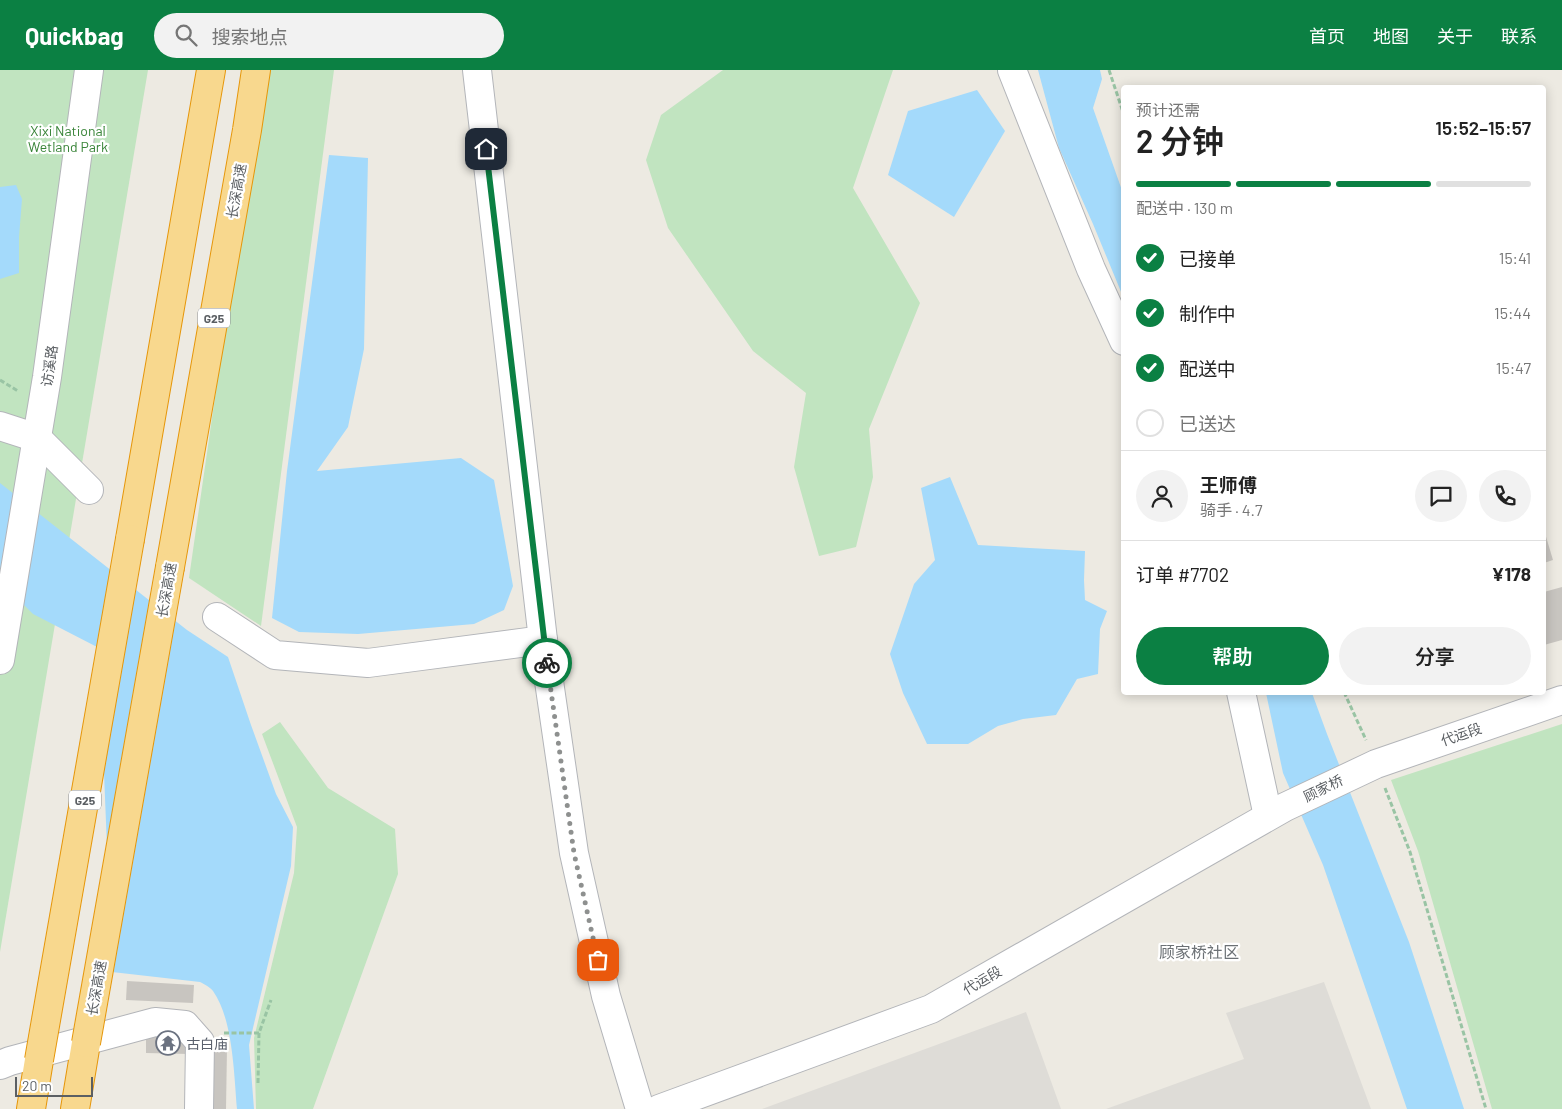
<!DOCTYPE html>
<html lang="zh">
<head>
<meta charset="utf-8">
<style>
  body { margin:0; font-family:Barlow,"Noto Sans SC",sans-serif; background:#f2f2f2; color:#222; height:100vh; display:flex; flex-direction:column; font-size:19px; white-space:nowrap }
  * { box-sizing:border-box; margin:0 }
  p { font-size:16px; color:#767676 }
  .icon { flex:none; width:28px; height:28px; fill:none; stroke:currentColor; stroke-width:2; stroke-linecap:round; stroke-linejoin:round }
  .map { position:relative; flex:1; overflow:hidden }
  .side { position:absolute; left:1121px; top:15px; width:425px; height:610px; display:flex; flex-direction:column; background:#fff; border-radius:5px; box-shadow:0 2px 12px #0003 }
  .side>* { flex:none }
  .scale { position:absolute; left:15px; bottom:12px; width:78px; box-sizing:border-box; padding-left:5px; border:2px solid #5b5f63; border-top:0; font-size:14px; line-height:18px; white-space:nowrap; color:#5b5f63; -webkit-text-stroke:4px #fff; paint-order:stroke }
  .pin { position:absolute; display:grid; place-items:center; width:42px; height:42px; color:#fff; margin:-21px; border-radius:10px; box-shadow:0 2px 8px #0006 }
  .courier { position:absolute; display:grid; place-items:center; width:50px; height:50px; margin:-25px; border:4px solid #0b8043; border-radius:50%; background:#fff; color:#222; box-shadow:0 1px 6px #0007 }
  .head em { font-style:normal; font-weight:600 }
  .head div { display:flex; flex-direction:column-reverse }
  .head { display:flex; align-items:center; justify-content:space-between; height:85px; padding:0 15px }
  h1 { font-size:32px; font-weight:600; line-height:38px }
  .bar { display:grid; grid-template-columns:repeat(4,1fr); gap:8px 5px; align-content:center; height:60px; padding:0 15px }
  .bar i { height:6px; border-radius:4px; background:#e0e0e0 }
  .bar .selected { background:#0b8043 }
  .bar p { grid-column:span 4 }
  .line { display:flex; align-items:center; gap:12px; padding:0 15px; border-top:1px solid #e0e0e0 }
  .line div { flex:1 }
  .round { display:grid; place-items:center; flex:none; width:52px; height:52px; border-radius:26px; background:#f2f2f2 }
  ol { padding:0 15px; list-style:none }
  li { display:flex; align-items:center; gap:15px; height:55px }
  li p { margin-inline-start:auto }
  li .icon { padding:5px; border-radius:50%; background:#0b8043; color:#fff; stroke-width:4 }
  li:last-child { color:#767676 }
  li i { width:28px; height:28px; border:2px solid #e0e0e0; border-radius:50% }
  .primary-button { display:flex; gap:10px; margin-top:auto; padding:10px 15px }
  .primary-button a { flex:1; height:58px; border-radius:30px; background:#0b8043; color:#fff; font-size:20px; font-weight:600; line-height:58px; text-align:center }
  .primary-button a+a { background:#f2f2f2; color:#222 }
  header { display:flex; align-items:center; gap:30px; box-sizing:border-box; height:70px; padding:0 25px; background:#0b8043; color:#fff }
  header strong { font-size:24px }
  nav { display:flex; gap:28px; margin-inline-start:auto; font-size:18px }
  .search { width:350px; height:45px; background:#f2f2f2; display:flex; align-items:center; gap:12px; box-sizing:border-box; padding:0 18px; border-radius:28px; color:#767676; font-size:19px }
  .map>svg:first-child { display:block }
  .industrial { fill:#dedcd7 }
  .green { fill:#c1e4c0 }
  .water { fill:#a4dafb }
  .building { fill:#c8c5c0 }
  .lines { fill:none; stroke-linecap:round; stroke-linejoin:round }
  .minor-casing { stroke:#b3b5b9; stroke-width:30 }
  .highway-casing { stroke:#e69609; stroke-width:30 }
  .path { stroke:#99c4a4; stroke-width:3; stroke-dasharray:5 2.5; stroke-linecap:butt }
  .minor { stroke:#fff; stroke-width:28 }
  .highway { stroke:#f8d88e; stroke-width:28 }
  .highway-bridge-casing { stroke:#e69609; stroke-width:30; stroke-linecap:butt }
  .highway-bridge { stroke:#f8d88e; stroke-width:28 }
  .done { stroke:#8e908f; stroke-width:5; stroke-dasharray:0 9 }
  .route { stroke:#0b8043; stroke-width:6 }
  .labels { text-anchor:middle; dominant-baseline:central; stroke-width:4.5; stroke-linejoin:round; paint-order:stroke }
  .shield { fill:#fff; stroke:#8c8f92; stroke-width:1 }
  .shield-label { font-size:12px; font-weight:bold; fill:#5b5f63 }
  .park-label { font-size:14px; fill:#398438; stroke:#fff }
  .street-label { font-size:14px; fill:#5b5f63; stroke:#fff }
  .worship-label { font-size:14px; fill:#5b616d; stroke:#fff; text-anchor:start }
  .quarter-label { font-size:16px; fill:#6c7175; stroke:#fff }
</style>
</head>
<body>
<header>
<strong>Quickbag</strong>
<div class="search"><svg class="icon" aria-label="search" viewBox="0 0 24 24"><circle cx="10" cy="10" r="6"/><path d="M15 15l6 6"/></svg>搜索地点</div>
<nav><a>首页</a><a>地图</a><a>关于</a><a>联系</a></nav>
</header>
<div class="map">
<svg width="1562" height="1039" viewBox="0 0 1562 1039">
  <rect width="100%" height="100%" fill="#edeae2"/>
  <!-- industrial -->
  <g class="industrial">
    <path d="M1324,912L1371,1039H1106L1244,989L1226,943Z"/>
    <path d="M1026,942L1061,1039H762Z"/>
  </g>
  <!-- green -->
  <g class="green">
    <path d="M0,0H148L0,882Z"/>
    <path d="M262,0H334L261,556L189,508Z"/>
    <path d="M723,0H893L853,118L920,233L869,359L873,407L856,477L819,486L794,397L806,323L753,281L668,158L646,90L661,45Z"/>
    <path d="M280,652L328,718L395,759L398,804L313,1039H256L254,968L294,803L297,757L262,664Z"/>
    <path d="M1562,654V1039H1492L1418,781L1391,710Z"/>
  </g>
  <!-- water -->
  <g class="water">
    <path d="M1038,0H1100L1102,9L1093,38L1124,126V229L1093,154L1059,78Z"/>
    <path d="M977,20L1005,61L954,147L888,105L908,41Z"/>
    <path d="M329,85L368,88L364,279L348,357L317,401L461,388L494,410L513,516L504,540L474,554L358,564L299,562L272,548L287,401Z"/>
    <path d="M16,115L22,129L19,167V203L0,209V117Z"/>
    <path d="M950,407L978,475L1085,481L1084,510L1085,530L1107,541L1100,559L1098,604L1077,609L1056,645L1023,649L998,656L968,674H927L903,623L890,584L914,514L935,490L921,418Z"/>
    <path d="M0,413L187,560L228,587L251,655L276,724L293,757L291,796L249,975L254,1039H237C234,1004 233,949 213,921C210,917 204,914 200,912L112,902L99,578L33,544L0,511Z"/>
    <path d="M1266,623H1312L1327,664L1409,872L1464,1039H1407L1323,795L1283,703Z"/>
  </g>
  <!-- building -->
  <g class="building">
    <path d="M1544,460L1553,490L1544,493Z"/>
    <path d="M1562,517V570L1544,575V522Z"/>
    <path d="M127,911L194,915L193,933L126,930Z"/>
    <path d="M146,962L189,964V984L146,983Z"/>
    <path d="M204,977L227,978L226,1039H203Z"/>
  </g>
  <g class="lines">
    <!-- minor casing -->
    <g class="minor-casing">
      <g id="minor">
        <path d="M477,0L543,570L574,783L606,926L640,1039"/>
        <path d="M1012,0L1091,199L1124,271"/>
        <path d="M0,356L37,368L89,420"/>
        <path d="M217,547L275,585L368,593L543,570"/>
        <path d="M0,590L47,307L89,0"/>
        <path d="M1241,622L1268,746"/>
        <path d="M0,995L10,991L155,952L185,955L200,972L199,1039"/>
        <path d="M659,1039L931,939L1285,737L1376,694L1562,630"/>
      </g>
    </g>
    <!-- highway casing -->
    <g class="highway-casing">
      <g id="highway">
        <path d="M130,469L211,0"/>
        <path d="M170,497L247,60L256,0"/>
        <path d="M31,1039L39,990"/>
        <path d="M75,1039L86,973"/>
      </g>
    </g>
    <!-- path -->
    <g class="path">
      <path d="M1109,0L1124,45"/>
      <path d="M0,310L18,321"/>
      <path d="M1344,622L1366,670"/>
      <path d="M1385,718L1410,782L1486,1039"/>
      <path d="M224,963H259"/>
      <path d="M258,1013L259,963L271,930"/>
    </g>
    <!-- minor -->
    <use href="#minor" class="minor"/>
    <!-- highway -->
    <use href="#highway" class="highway"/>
    <!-- highway-bridge casing -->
    <g class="highway-bridge-casing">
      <g id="highway-bridge">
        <path d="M86,973L170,497"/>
        <path d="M39,990L130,469"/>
      </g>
    </g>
    <!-- highway-bridge -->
    <use href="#highway-bridge" class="highway-bridge"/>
  </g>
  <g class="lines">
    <!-- done -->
    <path class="done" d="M547,593L574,783L598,890"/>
    <!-- route -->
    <path class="route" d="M486,79L547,593"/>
  </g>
  <!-- icons -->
  <defs>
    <g id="temple-ring" transform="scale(1.25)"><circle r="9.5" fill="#fff" stroke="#6b7280" stroke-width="1.5"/><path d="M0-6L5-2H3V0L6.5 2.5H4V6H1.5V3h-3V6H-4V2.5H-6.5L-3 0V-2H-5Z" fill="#6b7280"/></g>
  </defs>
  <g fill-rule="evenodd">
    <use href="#temple-ring" x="168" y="973"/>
  </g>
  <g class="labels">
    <!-- shield labels -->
    <g class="shield">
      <rect x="198" y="238.5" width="32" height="19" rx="4"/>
      <rect x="69" y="720.5" width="32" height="19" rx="4"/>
    </g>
    <g class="shield-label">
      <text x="214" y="248">G25</text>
      <text x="85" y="730">G25</text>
    </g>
    <!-- park labels -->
    <g class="park-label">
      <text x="68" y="60">Xixi National<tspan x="68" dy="16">Wetland Park</tspan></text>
    </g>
    <!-- street labels -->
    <g class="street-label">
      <text transform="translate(236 121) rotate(-80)">长深高速</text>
      <text transform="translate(49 296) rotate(-82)">访溪路</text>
      <text transform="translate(166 520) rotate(-80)">长深高速</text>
      <text transform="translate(1461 664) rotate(-19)">代运段</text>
      <text transform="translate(1323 718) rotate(-26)">顾家桥</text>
      <text transform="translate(982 910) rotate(-30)">代运段</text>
      <text transform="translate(96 918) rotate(-80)">长深高速</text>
    </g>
    <!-- worship labels -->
    <g class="worship-label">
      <text x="186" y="973">古白庙</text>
    </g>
    <!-- quarter labels -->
    <g class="quarter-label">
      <text x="1199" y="881">顾家桥社区</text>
    </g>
  </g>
</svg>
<div class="scale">20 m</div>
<div class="pin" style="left:598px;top:890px;background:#ea580c"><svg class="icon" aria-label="bag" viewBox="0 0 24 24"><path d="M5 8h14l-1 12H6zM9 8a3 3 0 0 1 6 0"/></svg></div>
<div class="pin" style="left:486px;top:79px;background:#1f2937"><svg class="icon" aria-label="home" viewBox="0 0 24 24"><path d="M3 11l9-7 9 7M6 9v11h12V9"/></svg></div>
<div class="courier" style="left:547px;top:593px"><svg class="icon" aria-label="bike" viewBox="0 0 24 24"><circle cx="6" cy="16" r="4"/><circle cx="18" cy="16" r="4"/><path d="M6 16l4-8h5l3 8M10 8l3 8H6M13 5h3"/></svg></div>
<section class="side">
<div class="head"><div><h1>2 分钟</h1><p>预计还需</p></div><em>15:52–15:57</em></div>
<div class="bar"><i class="selected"></i><i class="selected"></i><i class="selected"></i><i></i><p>配送中 · 130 m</p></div>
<ol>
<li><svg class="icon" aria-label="check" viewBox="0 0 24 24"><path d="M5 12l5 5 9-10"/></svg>已接单<p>15:41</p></li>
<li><svg class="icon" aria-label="check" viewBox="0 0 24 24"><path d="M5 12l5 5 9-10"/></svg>制作中<p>15:44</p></li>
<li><svg class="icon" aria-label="check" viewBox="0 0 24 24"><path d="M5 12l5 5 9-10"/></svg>配送中<p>15:47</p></li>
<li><i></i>已送达</li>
</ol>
<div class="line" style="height:90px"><a class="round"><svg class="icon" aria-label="person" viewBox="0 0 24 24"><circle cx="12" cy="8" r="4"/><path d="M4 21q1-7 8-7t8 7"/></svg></a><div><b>王师傅</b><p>骑手 · 4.7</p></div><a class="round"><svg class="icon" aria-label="chat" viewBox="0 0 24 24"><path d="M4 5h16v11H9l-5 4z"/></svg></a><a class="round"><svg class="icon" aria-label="phone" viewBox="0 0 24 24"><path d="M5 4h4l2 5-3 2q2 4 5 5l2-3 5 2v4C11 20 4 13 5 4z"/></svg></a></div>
<div class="line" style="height:65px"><div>订单 #7702</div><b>¥178</b></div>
<div class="primary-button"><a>帮助</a><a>分享</a></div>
</section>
</div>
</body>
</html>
